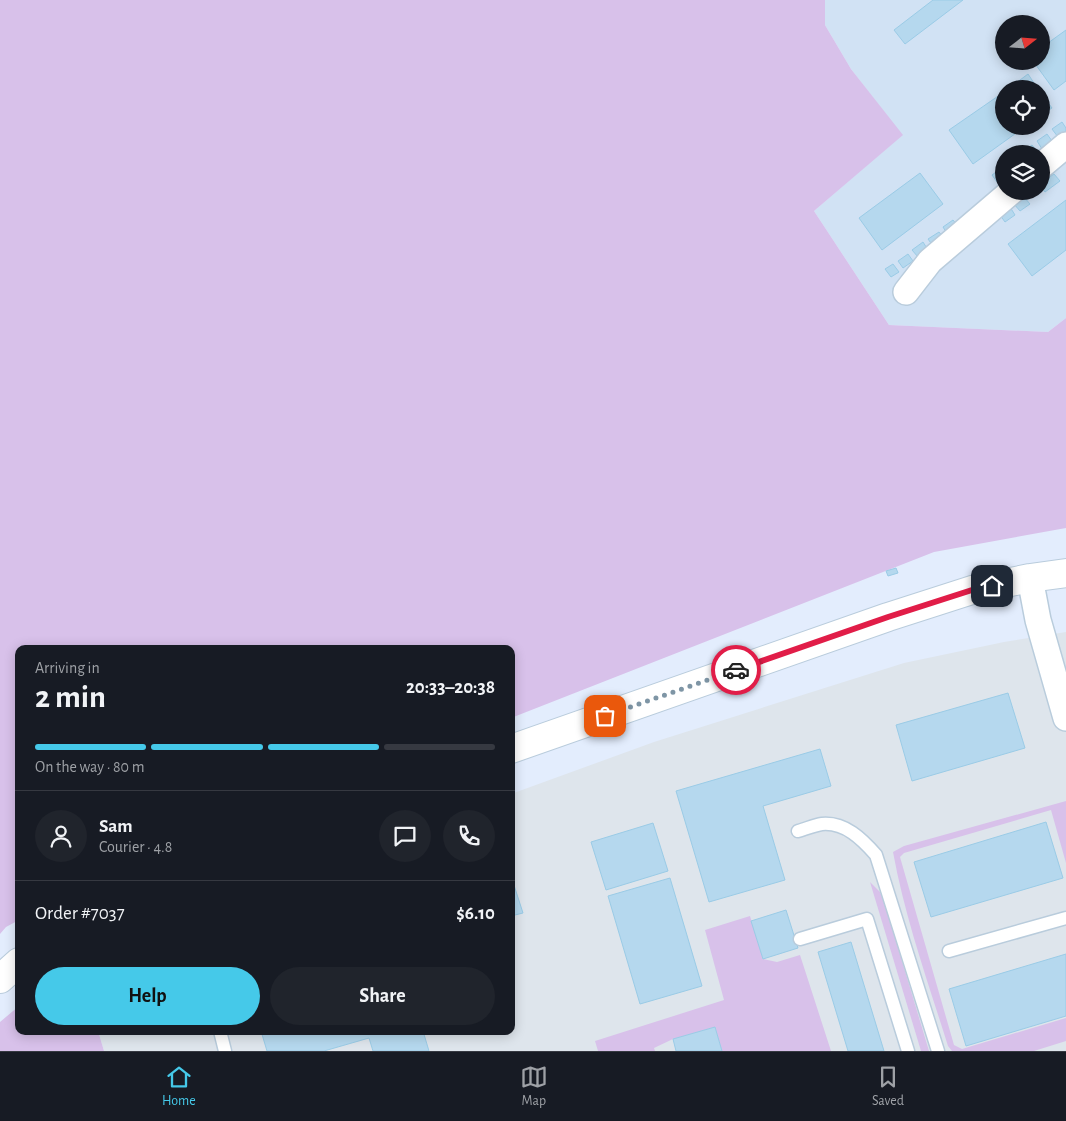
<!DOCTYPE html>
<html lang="en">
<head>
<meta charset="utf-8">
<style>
  body { margin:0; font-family:"Alegreya Sans",sans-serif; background:#20242c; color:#f1f3f6; height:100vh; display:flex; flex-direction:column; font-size:19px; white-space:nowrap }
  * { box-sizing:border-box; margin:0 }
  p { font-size:16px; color:#9ea1a6 }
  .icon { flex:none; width:28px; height:28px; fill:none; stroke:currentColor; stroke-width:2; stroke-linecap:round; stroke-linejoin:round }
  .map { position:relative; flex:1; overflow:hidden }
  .sheet { position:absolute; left:15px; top:645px; width:500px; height:390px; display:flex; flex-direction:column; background:#171b24; border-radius:10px; box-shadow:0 2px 12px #0003 }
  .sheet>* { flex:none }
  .needle { width:32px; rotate:73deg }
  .tools { position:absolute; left:995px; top:15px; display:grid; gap:10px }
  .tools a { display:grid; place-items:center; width:55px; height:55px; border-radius:50%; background:#171b24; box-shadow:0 2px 12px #0003; font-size:25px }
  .pin { position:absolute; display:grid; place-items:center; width:42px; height:42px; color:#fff; margin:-21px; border-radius:10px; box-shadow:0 2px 8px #0006 }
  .courier { position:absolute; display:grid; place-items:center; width:50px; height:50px; margin:-25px; border:4px solid #e11d48; border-radius:50%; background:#fff; color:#222; box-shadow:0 1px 6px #0007 }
  .headline em { font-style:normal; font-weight:700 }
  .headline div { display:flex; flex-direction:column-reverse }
  .headline { display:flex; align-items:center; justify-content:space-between; height:85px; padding:0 20px }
  h1 { font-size:32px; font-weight:700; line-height:38px }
  .bar { display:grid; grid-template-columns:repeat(4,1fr); gap:8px 5px; align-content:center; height:60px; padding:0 20px }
  .bar i { height:6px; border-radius:4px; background:#363941 }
  .bar .on { background:#45c9e9 }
  .bar p { grid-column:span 4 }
  .line { display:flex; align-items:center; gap:12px; padding:0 20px; border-top:1px solid #363941 }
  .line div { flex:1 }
  .round { display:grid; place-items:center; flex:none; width:52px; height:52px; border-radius:26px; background:#20242c }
  .primary-button { display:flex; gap:10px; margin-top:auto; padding:10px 20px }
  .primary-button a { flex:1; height:58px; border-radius:30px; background:#45c9e9; color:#111; font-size:20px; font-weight:700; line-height:58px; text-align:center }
  .primary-button a+a { background:#20242c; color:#f1f3f6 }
  .tabs { display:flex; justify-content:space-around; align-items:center; height:70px; border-top:1px solid #363941; background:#171b24; font-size:14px; color:#9ea1a6 }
  .tabs a { display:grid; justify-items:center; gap:2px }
  .tabs .on { color:#45c9e9 }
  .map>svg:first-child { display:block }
  .residential { fill:#d1e2f4; fill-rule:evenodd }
  .industrial { fill:#dee5ec }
  .green { fill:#d8c1ea }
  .building { fill:#b5d8ee; stroke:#9acbe6 }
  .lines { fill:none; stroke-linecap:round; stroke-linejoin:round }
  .service-casing { stroke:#b9ccdc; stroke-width:15 }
  .minor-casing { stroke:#b9ccdc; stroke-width:28 }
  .tertiary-casing { stroke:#b9ccdc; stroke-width:30 }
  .service { stroke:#fff; stroke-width:12 }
  .minor { stroke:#fff; stroke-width:25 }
  .tertiary { stroke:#fff; stroke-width:28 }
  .done { stroke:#7e95a5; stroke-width:5; stroke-dasharray:0 9 }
  .route { stroke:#e11d48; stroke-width:6 }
</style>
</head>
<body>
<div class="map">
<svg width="1066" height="1051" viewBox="0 0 1066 1051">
  <rect width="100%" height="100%" fill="#e3edfd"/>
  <!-- residential -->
  <path class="residential" d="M825,0H1066V318L1048,332L889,325L814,211L902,135L851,69L825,25ZM1004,24H1041V61H1004ZM1004,89H1041V126H1004ZM1004,154H1041V191H1004Z"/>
  <!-- industrial -->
  <path class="industrial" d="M1066,632V1051H104L98,1031H511V794L654,742L904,663L1004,642Z"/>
  <!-- green -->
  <g class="green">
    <path d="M0,0H825V25L851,69L903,135L814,211L889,325L1048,332L1066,318V528L934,552L511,718V649H19V920L6,927L0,934Z"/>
    <path d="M1066,801V863L1051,810L904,853L900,857L954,1045L962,1049L1066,1018V1041L1034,1051H952L948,1046C928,982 905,918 893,852L904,846Z"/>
    <path d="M870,882L880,892L887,911L929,1051H921Z"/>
    <path d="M750,916L763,959L777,962L800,955L831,1051H722L715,1027L673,1039L654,1048L655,1051H598L595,1041L724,1000L705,930Z"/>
    <path d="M19,1006V1031H98L104,1051H0V1022Z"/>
  </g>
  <!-- building -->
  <g class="building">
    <path d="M933,0H963L905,44L894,30Z"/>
    <path d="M1066,30V81L1054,90L1033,61H1041V48Z"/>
    <path d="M1028,74L1038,89H1008Z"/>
    <path d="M1004,92V126H1026L973,164L949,130Z"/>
    <path d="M1041,93L1052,108L1041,115Z"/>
    <path d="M1062,122L1066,128V131L1058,137L1052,129Z"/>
    <path d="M1047,134L1052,141L1042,149L1037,141Z"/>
    <path d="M1032,145L1038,152L1023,154L1022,152Z"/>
    <path d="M1002,168L1004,170V178L997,182L992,175Z"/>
    <path d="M920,173L943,204L882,250L859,218Z"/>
    <path d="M1054,174L1060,181L1045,192L1041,187V183Z"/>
    <path d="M1024,197L1030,204L1020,211L1014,204Z"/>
    <path d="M1066,200V250L1032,276L1008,244Z"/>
    <path d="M1010,207L1015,215L1005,222L1000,215Z"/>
    <path d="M953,220L959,227L948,235L943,227Z"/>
    <path d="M939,232L944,238L933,246L928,239Z"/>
    <path d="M923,242L928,250L918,257L912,250Z"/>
    <path d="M908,254L913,261L903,268L898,261Z"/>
    <path d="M893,264L899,272L891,277L885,269Z"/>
    <path d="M896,568L898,573L888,576L886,571Z"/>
    <path d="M1008,693L1025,748L912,781L896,725Z"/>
    <path d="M820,749L831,786L763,806L785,880L709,902L676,791Z"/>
    <path d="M1046,822L1063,878L931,917L914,862Z"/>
    <path d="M653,823L668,871L606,890L591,842Z"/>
    <path d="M511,876L523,913L511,916Z"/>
    <path d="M670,878L702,986L640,1004L608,896Z"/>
    <path d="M786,910L798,948L763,959L751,921Z"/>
    <path d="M851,942L884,1051H848L818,952Z"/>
    <path d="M1066,954V1016L966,1046L949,989Z"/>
    <path d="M715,1027L722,1051H676L673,1039Z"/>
    <path d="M261,1031H423L429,1051H373L369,1038L324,1051H267Z"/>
  </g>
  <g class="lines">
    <!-- service casing -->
    <g class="service-casing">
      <g id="service">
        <path d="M798,831C806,829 814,825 822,824C845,822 862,839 876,855L938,1051"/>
        <path d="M800,939L867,919L908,1051"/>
        <path d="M949,951L1066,918"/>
        <path d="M220,1031L225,1051"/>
      </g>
    </g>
    <!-- minor casing -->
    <g class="minor-casing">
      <g id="minor">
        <path d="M1041,166L1066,145"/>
        <path d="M906,292L930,261L1012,191"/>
        <path d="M1030,578L1038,620L1066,718"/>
      </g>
    </g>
    <!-- tertiary casing -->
    <g class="tertiary-casing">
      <g id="tertiary">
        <path d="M511,749L888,617L972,590L1030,578L1066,573"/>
        <path d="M0,979L19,962"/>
      </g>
    </g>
    <!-- service -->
    <use href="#service" class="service"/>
    <!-- minor -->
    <use href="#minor" class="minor"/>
    <!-- tertiary -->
    <use href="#tertiary" class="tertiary"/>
  </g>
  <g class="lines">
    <!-- done -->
    <path class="done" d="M605,716L736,670"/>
    <!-- route -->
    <path class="route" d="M736,670L888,617L972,590L992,586"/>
  </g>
</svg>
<div class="tools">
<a><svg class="needle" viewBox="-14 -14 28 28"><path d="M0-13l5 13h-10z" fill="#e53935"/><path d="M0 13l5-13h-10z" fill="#9ea1a6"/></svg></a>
<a><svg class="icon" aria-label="locate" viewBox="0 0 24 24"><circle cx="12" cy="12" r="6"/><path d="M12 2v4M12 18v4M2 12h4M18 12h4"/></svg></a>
<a><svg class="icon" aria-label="layers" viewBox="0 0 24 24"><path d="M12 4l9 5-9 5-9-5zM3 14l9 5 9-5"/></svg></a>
</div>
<div class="pin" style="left:605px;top:716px;background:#ea580c"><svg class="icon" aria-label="bag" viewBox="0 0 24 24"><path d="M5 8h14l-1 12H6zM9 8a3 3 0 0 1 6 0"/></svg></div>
<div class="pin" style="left:992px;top:586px;background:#1f2937"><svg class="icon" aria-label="home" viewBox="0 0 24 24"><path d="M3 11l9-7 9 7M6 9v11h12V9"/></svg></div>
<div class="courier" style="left:736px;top:670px"><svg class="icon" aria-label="car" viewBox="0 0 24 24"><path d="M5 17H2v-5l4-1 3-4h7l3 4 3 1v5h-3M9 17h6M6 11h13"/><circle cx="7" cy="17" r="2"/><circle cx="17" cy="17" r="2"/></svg></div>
<section class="sheet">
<div class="headline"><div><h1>2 min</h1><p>Arriving in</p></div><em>20:33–20:38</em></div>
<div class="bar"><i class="on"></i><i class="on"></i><i class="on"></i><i></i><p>On the way · 80 m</p></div>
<div class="line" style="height:90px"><a class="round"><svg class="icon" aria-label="person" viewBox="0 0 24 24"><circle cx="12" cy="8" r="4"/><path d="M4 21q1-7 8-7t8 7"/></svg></a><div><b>Sam</b><p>Courier · 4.8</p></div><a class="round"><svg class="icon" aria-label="chat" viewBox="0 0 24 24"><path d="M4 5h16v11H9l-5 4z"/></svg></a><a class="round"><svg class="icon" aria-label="phone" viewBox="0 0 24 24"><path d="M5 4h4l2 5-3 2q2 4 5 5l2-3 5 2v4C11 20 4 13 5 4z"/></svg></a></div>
<div class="line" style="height:65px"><div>Order #7037</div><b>$6.10</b></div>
<div class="primary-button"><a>Help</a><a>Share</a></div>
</section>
</div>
<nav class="tabs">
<a class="on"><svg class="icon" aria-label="home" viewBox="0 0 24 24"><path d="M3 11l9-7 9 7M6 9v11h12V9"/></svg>Home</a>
<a><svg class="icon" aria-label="map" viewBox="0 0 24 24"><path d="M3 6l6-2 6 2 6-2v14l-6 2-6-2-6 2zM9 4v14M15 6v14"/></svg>Map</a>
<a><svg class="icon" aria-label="saved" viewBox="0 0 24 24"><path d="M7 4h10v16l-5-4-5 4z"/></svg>Saved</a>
</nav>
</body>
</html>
